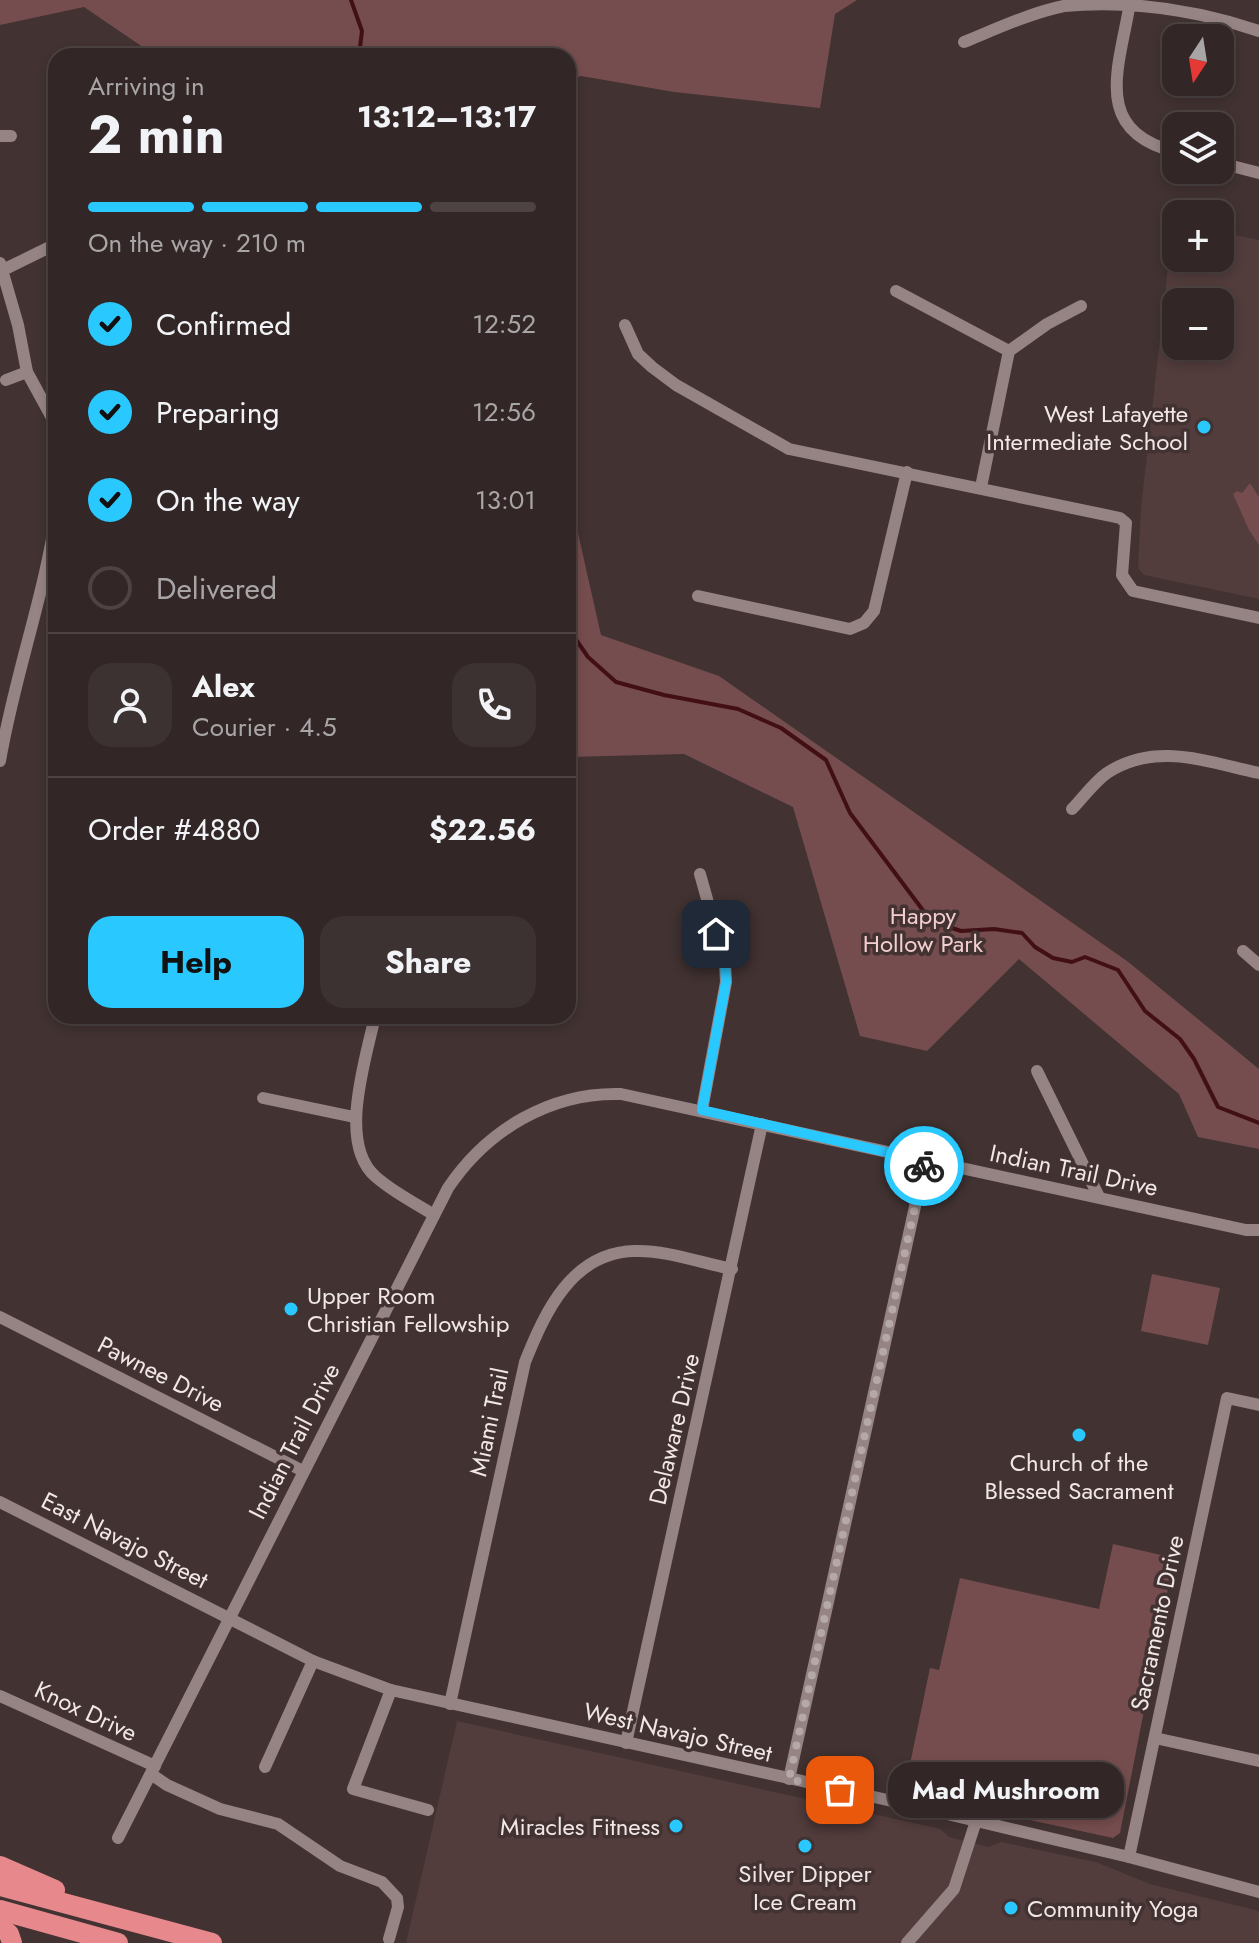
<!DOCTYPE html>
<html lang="en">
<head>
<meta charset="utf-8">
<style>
  body { margin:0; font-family:Jost,sans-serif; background:#3d3232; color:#f1f3f6; height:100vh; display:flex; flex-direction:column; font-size:30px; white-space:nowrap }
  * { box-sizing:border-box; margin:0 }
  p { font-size:26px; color:#a8a5a7 }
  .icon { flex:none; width:44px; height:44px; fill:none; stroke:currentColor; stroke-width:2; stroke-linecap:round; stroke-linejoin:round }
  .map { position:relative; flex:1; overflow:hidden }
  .sheet { position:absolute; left:48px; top:48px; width:528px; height:976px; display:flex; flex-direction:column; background:#322626; border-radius:24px; box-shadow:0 4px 12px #0003,0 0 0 2px #4d4343 }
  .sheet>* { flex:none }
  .needle { width:52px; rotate:192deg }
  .fabs { position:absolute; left:1162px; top:24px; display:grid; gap:16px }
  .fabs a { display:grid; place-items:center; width:72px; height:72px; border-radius:16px; background:#322626; box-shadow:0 4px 12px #0003,0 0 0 2px #4d4343; font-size:40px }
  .pin { position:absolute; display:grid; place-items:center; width:68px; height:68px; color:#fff; margin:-34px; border-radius:16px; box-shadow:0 4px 12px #0006 }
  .courier { position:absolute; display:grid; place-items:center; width:80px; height:80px; margin:-40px; border:6px solid #29c8ff; border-radius:50%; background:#fff; color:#222; box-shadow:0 2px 10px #0007 }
  .bubble { position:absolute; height:56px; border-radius:24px; background:#322626; box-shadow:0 4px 12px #0003,0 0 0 2px #4d4343; font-size:26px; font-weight:700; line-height:56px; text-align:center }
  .summary em { font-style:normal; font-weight:700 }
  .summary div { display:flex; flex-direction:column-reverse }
  .summary { display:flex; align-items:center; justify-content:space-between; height:136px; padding:0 40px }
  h1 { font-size:52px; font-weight:700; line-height:60px }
  .bar { display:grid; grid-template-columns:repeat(4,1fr); gap:12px 8px; align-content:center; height:96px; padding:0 40px }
  .bar i { height:10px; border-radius:6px; background:#4d4343 }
  .bar .active { background:#29c8ff }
  .bar p { grid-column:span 4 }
  .line { display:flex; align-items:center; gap:20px; padding:0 40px; border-top:2px solid #4d4343 }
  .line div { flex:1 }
  .round { display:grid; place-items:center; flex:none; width:84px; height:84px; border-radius:24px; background:#3d3232 }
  ol { padding:0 40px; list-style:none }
  li { display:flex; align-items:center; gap:24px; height:88px }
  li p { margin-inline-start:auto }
  li .icon { padding:8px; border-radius:50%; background:#29c8ff; color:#111; stroke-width:4 }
  li:last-child { color:#a8a5a7 }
  li i { width:44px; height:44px; border:4px solid #4d4343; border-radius:50% }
  .cta { display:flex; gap:16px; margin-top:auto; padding:16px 40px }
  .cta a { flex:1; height:92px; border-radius:24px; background:#29c8ff; color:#111; font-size:32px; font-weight:700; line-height:92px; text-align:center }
  .cta a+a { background:#3d3232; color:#f1f3f6 }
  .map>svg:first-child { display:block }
  .built { fill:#523c3c; fill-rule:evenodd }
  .green { fill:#754d4e }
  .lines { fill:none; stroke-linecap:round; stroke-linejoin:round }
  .stream { stroke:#420f15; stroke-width:4 }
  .minor { stroke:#968383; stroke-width:12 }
  .trunk { stroke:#e6888c; stroke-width:20 }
  .done { stroke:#b4a8a8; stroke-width:8; stroke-dasharray:0 14.4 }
  .route { stroke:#29c8ff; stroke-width:10 }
  .poi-dot { fill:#29c8ff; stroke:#423232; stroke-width:3 }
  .labels { text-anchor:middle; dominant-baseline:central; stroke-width:7; stroke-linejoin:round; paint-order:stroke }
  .poi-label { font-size:24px; fill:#f1e7e7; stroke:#423232; text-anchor:end }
  .park-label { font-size:24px; fill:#f4cece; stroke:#423232 }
  .street-label { font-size:24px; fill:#f1e7e7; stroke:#423232 }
</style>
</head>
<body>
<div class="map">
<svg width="1259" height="1943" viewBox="0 0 1259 1943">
  <rect width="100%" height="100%" fill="#423232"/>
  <!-- built -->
  <g class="built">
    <path d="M1173,223L1176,224V258H1220V232L1259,240V599L1144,575L1138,568L1141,508ZM1176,302H1220V346H1176Z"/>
    <path d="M457,1721L940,1829L949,1837L988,1847L1001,1842L1096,1862L1150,1884L1259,1911V1943H406Z"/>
  </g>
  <!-- green -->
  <g class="green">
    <path d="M0,0H857L835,14L820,108L674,92L581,76L568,80V56H156L84,7L0,25Z"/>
    <path d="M1250,483L1259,497V545L1249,530L1233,494L1237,491L1242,493Z"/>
    <path d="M568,489L601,635L719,676L1127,961L1259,1069V1149L1198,1137L1179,1094L1019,959L927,1051L860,1036L793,807L684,754L568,757Z"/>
    <path d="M1152,1274L1220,1288L1208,1345L1141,1331Z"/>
    <path d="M1113,1544L1174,1558L1120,1833L1113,1838L904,1793L930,1668L939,1670L960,1578L1099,1609Z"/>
  </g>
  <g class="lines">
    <!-- stream -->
    <g class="stream">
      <path d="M351,0L362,31L359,56"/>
      <path d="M568,628L588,657L616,682L664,695L738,709L781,728L826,760L850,813L931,921L961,931L994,929L1022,933L1035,947L1053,958L1072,962L1085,957L1118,970L1145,1011L1180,1039L1194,1059L1218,1107L1259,1123"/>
    </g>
    <!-- minor -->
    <g class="minor">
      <path d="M1130,3C1119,68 1091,131 1176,152"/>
      <path d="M964,42C996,29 1030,13 1064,6C1130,0 1196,10 1259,31"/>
      <path d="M0,136H11"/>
      <path d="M1220,163L1259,173"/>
      <path d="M0,263L18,325L27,372L56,425"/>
      <path d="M3,270L56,244"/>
      <path d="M896,291L1009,351"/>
      <path d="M625,325L638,354L652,367L676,385L789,449L1120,518L1126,523L1122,575L1133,591L1259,618"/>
      <path d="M6,380L27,372"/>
      <path d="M981,487L1009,351L1047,324L1081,306"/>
      <path d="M698,596L850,629L864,623L874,611L907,472"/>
      <path d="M0,761C14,678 43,600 56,516"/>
      <path d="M1072,809C1083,798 1094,782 1107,773C1156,741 1207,762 1259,773"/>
      <path d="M700,874L725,963L726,982L702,1110"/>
      <path d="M1243,951L1259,965"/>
      <path d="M375,1016C366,1059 337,1144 376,1177C393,1192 415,1203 434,1215"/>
      <path d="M1037,1071L1099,1197"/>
      <path d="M263,1098L354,1117"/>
      <path d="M0,1317L303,1471"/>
      <path d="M0,1502L313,1661L391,1690L901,1803L1129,1857L1259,1892"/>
      <path d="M391,1690L353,1789L428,1810"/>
      <path d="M0,1696L155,1766"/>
      <path d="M450,1704L525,1362C545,1312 572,1252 635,1251C667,1250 701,1263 732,1269"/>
      <path d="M1155,1738L1259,1761"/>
      <path d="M626,1743L762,1124"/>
      <path d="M265,1767L313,1661"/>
      <path d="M151,1774L167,1785L220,1809L278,1824L340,1866L382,1882L397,1898L398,1907L389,1939"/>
      <path d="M789,1779L925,1161"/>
      <path d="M118,1838L448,1188C487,1130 550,1092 621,1094L1246,1230H1259"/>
      <path d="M1129,1857L1227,1398L1259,1405"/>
      <path d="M907,1943L954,1889L976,1821"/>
    </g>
    <!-- trunk -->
    <g class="trunk">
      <path d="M0,1866L55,1890"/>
      <path d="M0,1886L212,1943"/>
      <path d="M0,1910L118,1943"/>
      <path d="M0,1926L9,1934L12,1943"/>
    </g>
  </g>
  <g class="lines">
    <!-- done -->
    <path class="done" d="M840,1790L789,1779L924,1166"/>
    <!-- route -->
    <path class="route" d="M716,934L725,963L726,982L702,1110L925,1161L924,1166"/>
  </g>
  <!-- markers -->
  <g class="poi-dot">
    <circle cx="1204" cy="427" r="8"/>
    <circle cx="291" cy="1309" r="8"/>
    <circle cx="1079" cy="1435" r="8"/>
    <circle cx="676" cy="1826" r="8"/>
    <circle cx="805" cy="1846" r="8"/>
    <circle cx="1011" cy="1908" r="8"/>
  </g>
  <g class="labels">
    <!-- poi labels -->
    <g class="poi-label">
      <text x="1188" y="413">West Lafayette<tspan x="1188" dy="28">Intermediate School</tspan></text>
      <text x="307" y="1295" text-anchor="start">Upper Room<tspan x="307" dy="28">Christian Fellowship</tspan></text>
      <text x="1079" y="1462" text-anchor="middle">Church of the<tspan x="1079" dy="28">Blessed Sacrament</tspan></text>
      <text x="660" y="1826">Miracles Fitness</text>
      <text x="805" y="1873" text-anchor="middle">Silver Dipper<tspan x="805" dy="28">Ice Cream</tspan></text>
      <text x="1027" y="1908" text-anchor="start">Community Yoga</text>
    </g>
    <!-- park labels -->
    <g class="park-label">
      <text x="923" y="915">Happy<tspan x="923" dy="28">Hollow Park</tspan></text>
    </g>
    <!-- street labels -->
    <g class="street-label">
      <text transform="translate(1074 1170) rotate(12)">Indian Trail Drive</text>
      <text transform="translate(161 1374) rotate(27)">Pawnee Drive</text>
      <text transform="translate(489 1422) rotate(-78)">Miami Trail</text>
      <text transform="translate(674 1429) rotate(-77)">Delaware Drive</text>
      <text transform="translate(294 1441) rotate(-63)">Indian Trail Drive</text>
      <text transform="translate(125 1540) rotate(27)">East Navajo Street</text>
      <text transform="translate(1157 1623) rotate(-78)">Sacramento Drive</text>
      <text transform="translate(86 1711) rotate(25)">Knox Drive</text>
      <text transform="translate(678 1732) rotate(13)">West Navajo Street</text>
    </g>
  </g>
</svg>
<div class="fabs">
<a><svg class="needle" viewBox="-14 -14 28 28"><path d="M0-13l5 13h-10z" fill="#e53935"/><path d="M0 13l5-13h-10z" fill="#a8a5a7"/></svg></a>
<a><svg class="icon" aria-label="layers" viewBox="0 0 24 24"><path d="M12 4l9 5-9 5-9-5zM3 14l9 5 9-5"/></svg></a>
<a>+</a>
<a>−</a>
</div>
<div class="pin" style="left:840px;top:1790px;background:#ea580c"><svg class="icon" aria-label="bag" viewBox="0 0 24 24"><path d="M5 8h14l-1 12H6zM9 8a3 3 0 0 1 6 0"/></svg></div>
<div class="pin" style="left:716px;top:934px;background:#1f2937"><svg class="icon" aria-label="home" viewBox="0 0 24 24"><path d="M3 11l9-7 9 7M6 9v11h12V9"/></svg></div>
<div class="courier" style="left:924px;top:1166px"><svg class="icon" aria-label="bike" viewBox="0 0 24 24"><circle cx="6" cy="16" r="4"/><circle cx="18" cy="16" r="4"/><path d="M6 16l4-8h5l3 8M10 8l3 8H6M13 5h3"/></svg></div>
<div class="bubble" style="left:888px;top:1762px;width:236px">Mad Mushroom</div>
<section class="sheet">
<div class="summary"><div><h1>2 min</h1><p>Arriving in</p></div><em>13:12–13:17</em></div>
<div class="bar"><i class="active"></i><i class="active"></i><i class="active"></i><i></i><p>On the way · 210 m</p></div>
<ol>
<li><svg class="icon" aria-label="check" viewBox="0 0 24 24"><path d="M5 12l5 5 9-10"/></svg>Confirmed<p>12:52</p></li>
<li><svg class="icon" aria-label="check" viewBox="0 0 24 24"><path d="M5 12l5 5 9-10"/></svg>Preparing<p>12:56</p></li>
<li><svg class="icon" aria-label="check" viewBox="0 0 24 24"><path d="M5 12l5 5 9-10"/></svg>On the way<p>13:01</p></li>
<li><i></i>Delivered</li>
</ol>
<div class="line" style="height:144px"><a class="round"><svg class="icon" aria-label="person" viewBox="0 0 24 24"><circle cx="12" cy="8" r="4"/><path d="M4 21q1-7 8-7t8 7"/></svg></a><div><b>Alex</b><p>Courier · 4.5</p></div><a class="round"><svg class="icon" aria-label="phone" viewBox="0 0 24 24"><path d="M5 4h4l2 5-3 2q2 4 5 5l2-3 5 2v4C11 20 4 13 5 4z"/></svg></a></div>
<div class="line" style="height:104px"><div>Order #4880</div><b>$22.56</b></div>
<div class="cta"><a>Help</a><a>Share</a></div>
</section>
</div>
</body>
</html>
